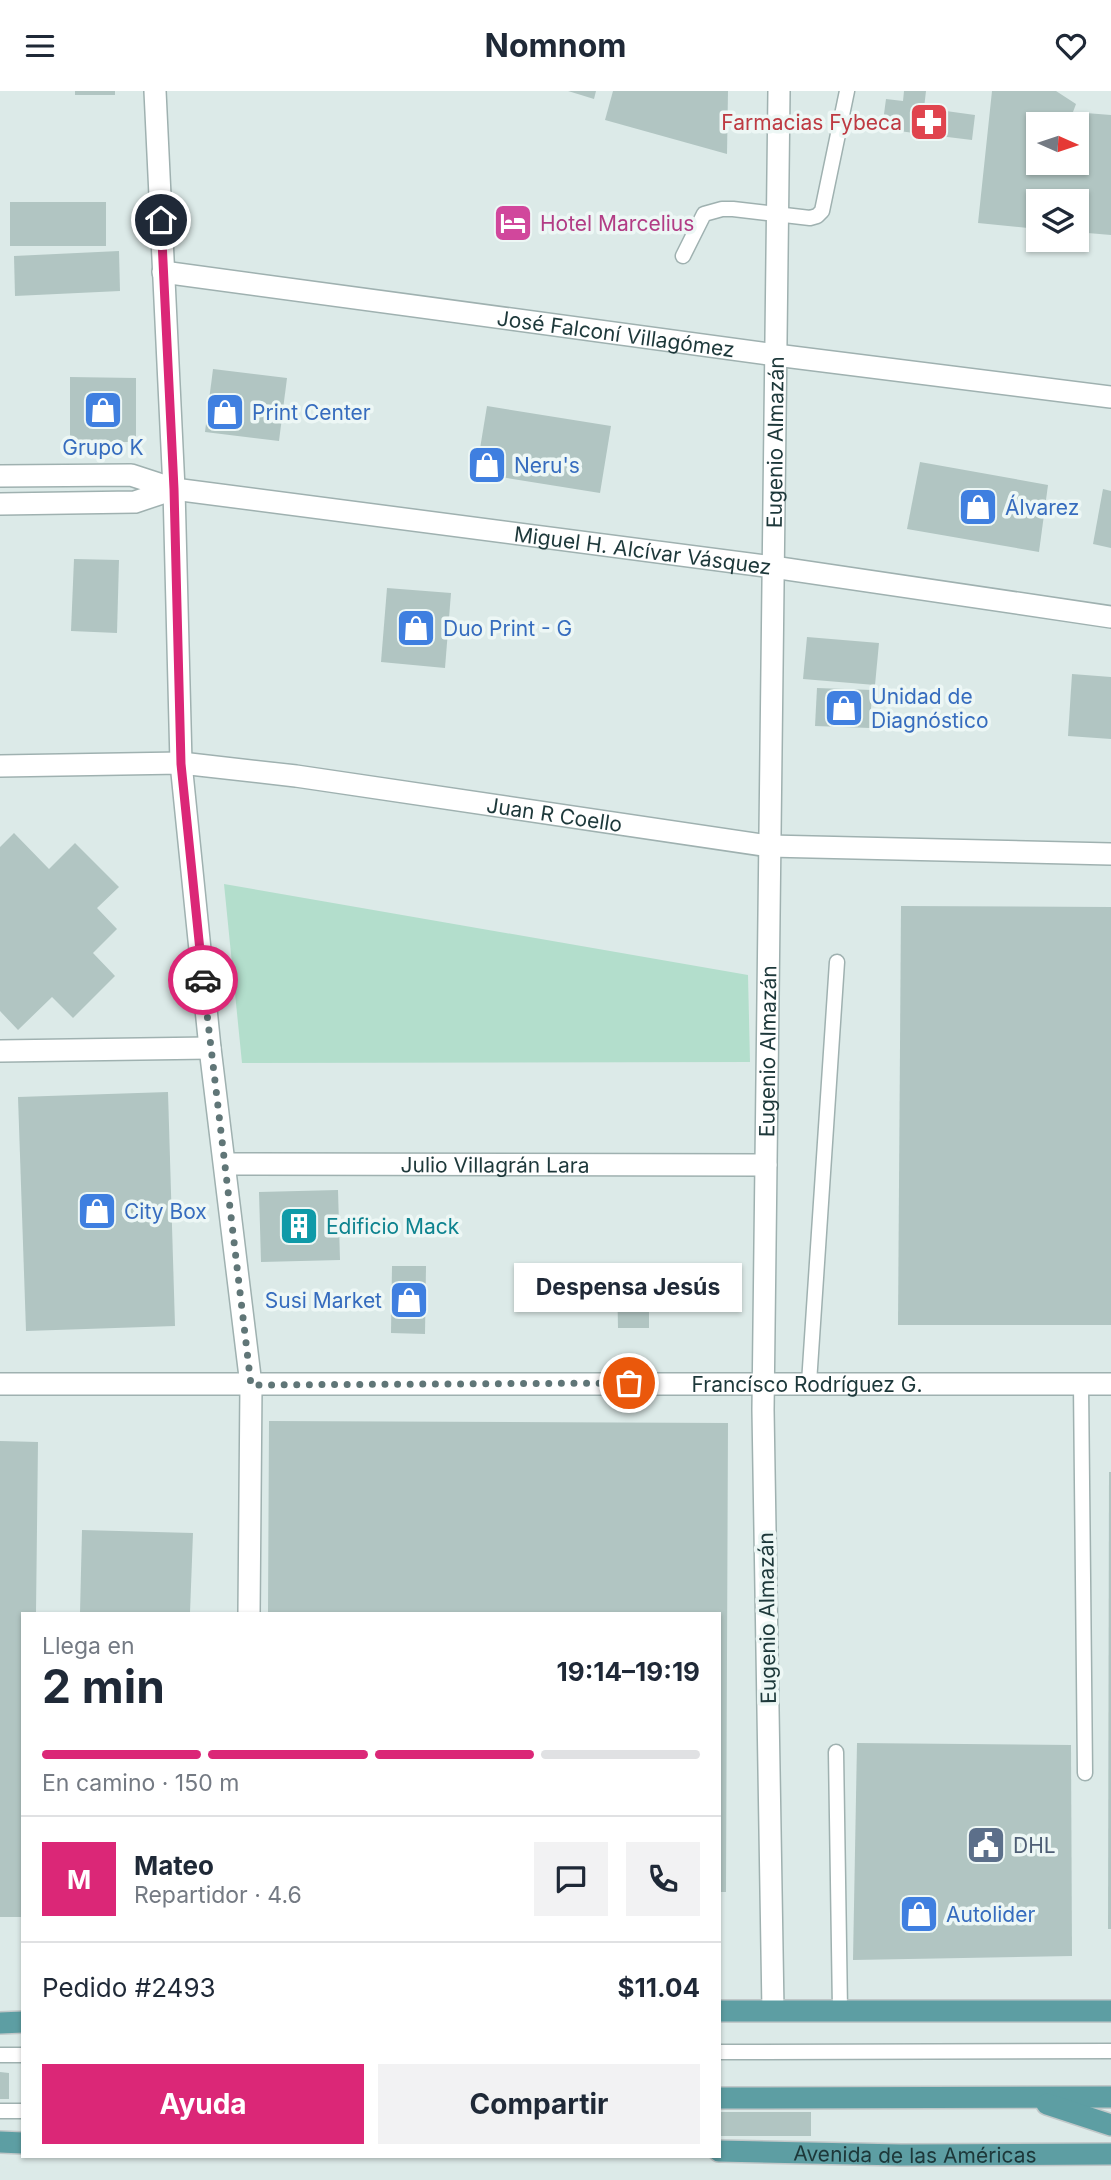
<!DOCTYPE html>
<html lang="es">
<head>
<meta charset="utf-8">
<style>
  body { margin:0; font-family:Inter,sans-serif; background:#f2f2f3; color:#1f2937; height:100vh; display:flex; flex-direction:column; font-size:26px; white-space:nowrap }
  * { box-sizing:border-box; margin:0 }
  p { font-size:23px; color:#747a83 }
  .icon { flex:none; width:38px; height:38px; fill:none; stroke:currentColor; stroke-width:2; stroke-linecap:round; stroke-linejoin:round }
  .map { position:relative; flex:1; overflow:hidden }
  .drawer { position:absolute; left:21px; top:1521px; width:700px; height:546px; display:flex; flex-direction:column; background:#fff; border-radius:0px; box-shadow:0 2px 5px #0004 }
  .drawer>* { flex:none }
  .needle { width:46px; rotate:93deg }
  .tools { position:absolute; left:1026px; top:21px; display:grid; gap:14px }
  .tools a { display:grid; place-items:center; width:63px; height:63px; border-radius:0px; background:#fff; box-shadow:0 2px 5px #0004; font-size:35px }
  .pin { position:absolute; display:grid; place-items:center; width:60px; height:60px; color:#fff; margin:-30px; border:4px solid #fff; border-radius:50%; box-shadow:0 2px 7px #0007 }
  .courier { position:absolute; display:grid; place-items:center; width:70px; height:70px; margin:-35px; border:5px solid #db2777; border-radius:50%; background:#fff; color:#222; box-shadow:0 2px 9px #0007 }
  .bubble { position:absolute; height:49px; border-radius:0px; background:#fff; box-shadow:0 2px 5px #0004; font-size:23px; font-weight:700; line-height:49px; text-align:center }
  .head em { font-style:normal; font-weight:700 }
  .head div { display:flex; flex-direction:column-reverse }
  .head { display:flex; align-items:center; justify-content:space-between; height:119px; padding:0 21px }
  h1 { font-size:46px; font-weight:700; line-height:52px }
  .bar { display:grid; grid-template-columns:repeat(4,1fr); gap:10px 7px; align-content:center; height:84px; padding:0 21px }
  .bar i { height:9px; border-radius:5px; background:#e0e1e3 }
  .bar .selected { background:#db2777 }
  .bar p { grid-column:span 4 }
  .line { display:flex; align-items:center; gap:18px; padding:0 21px; border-top:2px solid #e0e1e3 }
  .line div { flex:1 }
  .round { display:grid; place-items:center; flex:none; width:74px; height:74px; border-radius:0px; background:#f2f2f3 }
  .primary-button { display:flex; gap:14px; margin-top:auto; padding:14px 21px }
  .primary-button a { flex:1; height:80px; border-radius:0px; background:#db2777; color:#fff; font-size:28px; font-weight:700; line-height:80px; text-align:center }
  .primary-button a+a { background:#f2f2f3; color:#1f2937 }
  header { display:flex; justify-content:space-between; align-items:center; height:91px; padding:0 21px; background:#fff; font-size:32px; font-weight:700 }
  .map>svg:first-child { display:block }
  .green { fill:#b3decc }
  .building { fill:#b1c5c2; fill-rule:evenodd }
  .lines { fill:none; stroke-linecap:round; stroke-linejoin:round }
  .service-casing { stroke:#9fb1b0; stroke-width:17 }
  .minor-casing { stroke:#9fb1b0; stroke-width:24 }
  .tertiary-casing { stroke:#9fb1b0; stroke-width:24 }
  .primary-casing { stroke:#c0c7c8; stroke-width:24 }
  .service { stroke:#fff; stroke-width:14 }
  .minor { stroke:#fff; stroke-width:21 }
  .tertiary { stroke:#fff; stroke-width:21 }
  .primary { stroke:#5d9ea3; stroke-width:21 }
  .done { stroke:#607677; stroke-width:7; stroke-dasharray:0 12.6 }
  .route { stroke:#db2777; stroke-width:9 }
  .labels { text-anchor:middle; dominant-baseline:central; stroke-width:7; stroke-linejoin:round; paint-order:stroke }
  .health-label { font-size:21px; fill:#be3a42; stroke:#edf7f5; text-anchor:end }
  .hotel-label { font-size:21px; fill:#b23c85; stroke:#edf7f5; text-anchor:start }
  .street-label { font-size:21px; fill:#1d383a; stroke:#edf7f5 }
  .shop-label { font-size:21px; fill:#366cbe; stroke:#edf7f5; text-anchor:start }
  .culture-label { font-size:21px; fill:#0d838f; stroke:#edf7f5; text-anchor:start }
  .service-label { font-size:21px; fill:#4e5e75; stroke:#edf7f5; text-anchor:start }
</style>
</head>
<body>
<header><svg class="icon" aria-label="menu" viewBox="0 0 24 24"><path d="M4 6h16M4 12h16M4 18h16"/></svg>Nomnom<svg class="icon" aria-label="heart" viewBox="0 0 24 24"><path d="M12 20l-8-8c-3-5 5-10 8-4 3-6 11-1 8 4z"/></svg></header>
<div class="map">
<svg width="1111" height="2089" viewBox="0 0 1111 2089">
  <rect width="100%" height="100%" fill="#dceae8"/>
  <!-- green -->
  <path class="green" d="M224,793L748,884L750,971L242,972Z"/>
  <!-- building -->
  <g class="building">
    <rect x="75" y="0" width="40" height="4"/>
    <path d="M568,0H596L594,8Z"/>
    <path d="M613,0H728L727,63L605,29Z"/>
    <path d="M904,0H926L924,17L975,24L972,49L882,38L886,8L903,10Z"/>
    <path d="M992,0H1056L1076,13L1073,21L1111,24V144L1076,141V110H1038V138L978,132ZM1038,33H1076V72H1038Z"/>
    <rect x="10" y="111" width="96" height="44"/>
    <path d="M119,160L120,200L15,205L14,165Z"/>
    <path d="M213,278L287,287L279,350L205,341Z"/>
    <path d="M70,286L136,287V351H70Z"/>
    <path d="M487,315L611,335L600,402L476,382Z"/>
    <path d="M920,371L1048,394L1039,461L907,438Z"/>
    <path d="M1103,398L1111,400V457L1093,453Z"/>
    <path d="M74,468L119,469L117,542L71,540Z"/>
    <path d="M387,497L451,502L445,577L381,571Z"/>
    <path d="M807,546L879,552L875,594L803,588Z"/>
    <path d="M1072,583L1111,586V648L1068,645Z"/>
    <path d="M817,597L872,599L870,637L815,635Z"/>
    <path d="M14,742L49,778L75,752L119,796L97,817L117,838L93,862L115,885L73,927L52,906L18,939L0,920V756Z"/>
    <path d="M901,815L1111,816V1234H898Z"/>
    <path d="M168,1001L175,1235L26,1240L18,1006Z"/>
    <path d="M338,1099L340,1169L261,1171L259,1101Z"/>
    <path d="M392,1175H426L425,1243L391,1242Z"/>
    <path d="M617,1186H649V1237H618Z"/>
    <path d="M269,1330L728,1332L726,1801H719V1522H268Z"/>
    <path d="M0,1350L38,1351L36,1522H23V1826H0Z"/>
    <path d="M1109,1381H1111V1838H1108Z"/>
    <path d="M82,1439L193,1442L190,1522H80Z"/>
    <path d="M857,1652L1071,1654L1072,1865L853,1869Z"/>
    <path d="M0,1981L9,1982V2008H0Z"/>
    <rect x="719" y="2021" width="92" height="24"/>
  </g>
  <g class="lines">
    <!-- service casing -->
    <g class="service-casing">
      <g id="service">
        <path d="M683,165L704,123L722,118H733L810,127L817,125L822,120L847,0"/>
        <path d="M809,1292L837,871"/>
        <path d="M1081,1293L1085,1682"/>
        <path d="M836,1661L840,1919"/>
        <path d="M719,1961L1111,1960"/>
        <path d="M0,1964H23"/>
        <path d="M0,2020H23"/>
      </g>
    </g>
    <!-- minor casing -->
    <g class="minor-casing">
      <g id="minor">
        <path d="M155,0L174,398L181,672L210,957L251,1294L249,1522"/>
        <path id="s1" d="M163,181L776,264L1111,306"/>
        <path id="s2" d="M0,675L181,672L296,685L769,755L1111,763"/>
        <path d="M0,960L210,957"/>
        <path id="s3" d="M225,1073L766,1074"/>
        <path id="s4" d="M0,1293H1111"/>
        <path id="s5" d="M773,1919L763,1319L779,0"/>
      </g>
    </g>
    <!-- tertiary casing -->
    <g class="tertiary-casing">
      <g id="tertiary">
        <path id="s6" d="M0,385L131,384L174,398L773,476L1111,526"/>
        <path d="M0,413L135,411L174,398"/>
      </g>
    </g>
    <!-- primary casing -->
    <g class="primary-casing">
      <g id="primary">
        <path d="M719,1920H1111"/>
        <path d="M0,1932L23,1931"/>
        <path d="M719,2007L1111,2006"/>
        <path d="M1047,2013L1111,2034"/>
        <path d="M0,2051L23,2052"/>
        <path id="s7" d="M719,2060L901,2064L1111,2063"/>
      </g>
    </g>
    <!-- service -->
    <use href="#service" class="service"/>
    <!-- minor -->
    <use href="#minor" class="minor"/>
    <!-- tertiary -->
    <use href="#tertiary" class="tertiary"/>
    <!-- primary -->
    <use href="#primary" class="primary"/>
  </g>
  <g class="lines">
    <!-- done -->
    <path class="done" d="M203,889L251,1294L629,1292"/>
    <!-- route -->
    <path class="route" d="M161,129L174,398L181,673L203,889"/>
  </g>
  <!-- icons -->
  <defs>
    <g id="pharmacy-square" transform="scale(2.0125)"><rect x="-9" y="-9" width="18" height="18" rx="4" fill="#e0444e" stroke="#edf7f5"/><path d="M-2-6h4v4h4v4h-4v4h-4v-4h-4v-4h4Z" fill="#fff"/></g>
    <g id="hotel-square" transform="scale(2.0125)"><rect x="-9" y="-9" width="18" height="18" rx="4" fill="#d1479c" stroke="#edf7f5"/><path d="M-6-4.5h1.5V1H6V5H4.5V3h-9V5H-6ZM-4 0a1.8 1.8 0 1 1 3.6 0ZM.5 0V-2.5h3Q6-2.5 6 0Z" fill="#fff"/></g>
    <g id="shop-square" transform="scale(2.0125)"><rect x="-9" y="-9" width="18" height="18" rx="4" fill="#3f7fe0" stroke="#edf7f5"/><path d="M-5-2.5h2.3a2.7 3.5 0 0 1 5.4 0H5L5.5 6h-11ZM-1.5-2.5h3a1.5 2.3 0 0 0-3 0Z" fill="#fff"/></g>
    <g id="building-square" transform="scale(2.0125)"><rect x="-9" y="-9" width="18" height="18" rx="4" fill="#0f9aa8" stroke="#edf7f5"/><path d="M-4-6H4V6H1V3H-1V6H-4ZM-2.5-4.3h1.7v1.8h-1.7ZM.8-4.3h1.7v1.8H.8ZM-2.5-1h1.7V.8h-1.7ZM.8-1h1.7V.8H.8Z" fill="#fff"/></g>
    <g id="civic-square" transform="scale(2.0125)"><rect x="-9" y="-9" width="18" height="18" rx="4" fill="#5c6f8a" stroke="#edf7f5"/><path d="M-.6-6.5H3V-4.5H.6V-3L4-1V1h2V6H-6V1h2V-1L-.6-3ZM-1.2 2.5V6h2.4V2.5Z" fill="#fff"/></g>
  </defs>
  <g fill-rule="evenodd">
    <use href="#pharmacy-square" x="929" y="31"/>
    <use href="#hotel-square" x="513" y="132"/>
    <use href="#shop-square" x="103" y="319"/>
    <use href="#shop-square" x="225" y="321"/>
    <use href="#shop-square" x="487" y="374"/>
    <use href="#shop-square" x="978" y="416"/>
    <use href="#shop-square" x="416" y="537"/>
    <use href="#shop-square" x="844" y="617"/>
    <use href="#shop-square" x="97" y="1120"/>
    <use href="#building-square" x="299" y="1135"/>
    <use href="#shop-square" x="409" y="1209"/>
    <use href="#civic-square" x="986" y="1754"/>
    <use href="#shop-square" x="919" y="1823"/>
  </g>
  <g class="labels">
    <!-- health labels -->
    <g class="health-label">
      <text x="902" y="31">Farmacias Fybeca</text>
    </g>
    <!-- hotel labels -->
    <g class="hotel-label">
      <text x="540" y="132">Hotel Marcelius</text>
    </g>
    <!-- street labels -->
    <g class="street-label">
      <text stroke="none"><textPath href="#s1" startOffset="457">José Falconí Villagómez</textPath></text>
      <text stroke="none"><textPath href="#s5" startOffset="1568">Eugenio Almazán</textPath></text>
      <text stroke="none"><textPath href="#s6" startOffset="649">Miguel H. Alcívar Vásquez</textPath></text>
      <text stroke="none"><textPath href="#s2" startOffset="558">Juan R Coello</textPath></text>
      <text stroke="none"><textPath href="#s5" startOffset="959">Eugenio Almazán</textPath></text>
      <text stroke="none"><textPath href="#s3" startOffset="270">Julio Villagrán Lara</textPath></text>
      <text stroke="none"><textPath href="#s4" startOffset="807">Francísco Rodríguez G.</textPath></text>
      <text transform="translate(767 1527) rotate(-91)">Eugenio Almazán</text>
      <text stroke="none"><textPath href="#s7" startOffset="196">Avenida de las Américas</textPath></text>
    </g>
    <!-- shop labels -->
    <g class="shop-label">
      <text x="252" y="321">Print Center</text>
      <text x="103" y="356" text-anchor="middle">Grupo K</text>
      <text x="514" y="374">Neru's</text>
      <text x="1005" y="416">Álvarez</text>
      <text x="443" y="537">Duo Print - G</text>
      <text x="871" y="605">Unidad de<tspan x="871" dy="24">Diagnóstico</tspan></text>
      <text x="124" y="1120">City Box</text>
      <text x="382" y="1209" text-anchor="end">Susi Market</text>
      <text x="946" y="1823">Autolider</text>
    </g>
    <!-- culture labels -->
    <g class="culture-label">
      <text x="326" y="1135">Edificio Mack</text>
    </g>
    <!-- service labels -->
    <g class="service-label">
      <text x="1013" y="1754">DHL</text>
    </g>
  </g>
</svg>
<div class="tools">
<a><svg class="needle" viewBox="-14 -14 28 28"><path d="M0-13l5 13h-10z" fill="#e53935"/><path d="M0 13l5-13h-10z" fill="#747a83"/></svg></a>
<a><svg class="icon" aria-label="layers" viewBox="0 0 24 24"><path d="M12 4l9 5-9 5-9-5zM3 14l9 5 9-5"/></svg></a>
</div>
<div class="pin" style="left:629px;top:1292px;background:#ea580c"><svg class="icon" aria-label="bag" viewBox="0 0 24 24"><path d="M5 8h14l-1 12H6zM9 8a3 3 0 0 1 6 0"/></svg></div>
<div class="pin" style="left:161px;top:129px;background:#1f2937"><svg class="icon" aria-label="home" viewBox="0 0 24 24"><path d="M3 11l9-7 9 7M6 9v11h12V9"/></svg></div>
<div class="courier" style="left:203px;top:889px"><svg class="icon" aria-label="car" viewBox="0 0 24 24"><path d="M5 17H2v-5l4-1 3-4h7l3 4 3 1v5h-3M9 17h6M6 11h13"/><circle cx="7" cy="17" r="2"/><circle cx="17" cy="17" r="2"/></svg></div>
<div class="bubble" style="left:514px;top:1172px;width:228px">Despensa Jesús</div>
<section class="drawer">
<div class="head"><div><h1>2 min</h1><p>Llega en</p></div><em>19:14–19:19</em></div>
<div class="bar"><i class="selected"></i><i class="selected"></i><i class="selected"></i><i></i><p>En camino · 150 m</p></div>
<div class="line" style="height:126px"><b class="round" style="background:#db2777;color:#fff">M</b><div><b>Mateo</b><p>Repartidor · 4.6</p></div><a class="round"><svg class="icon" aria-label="chat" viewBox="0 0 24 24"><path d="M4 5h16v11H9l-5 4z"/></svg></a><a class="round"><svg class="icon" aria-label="phone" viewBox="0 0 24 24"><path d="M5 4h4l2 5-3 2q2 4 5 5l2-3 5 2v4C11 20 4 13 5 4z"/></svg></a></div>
<div class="line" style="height:91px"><div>Pedido #2493</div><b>$11.04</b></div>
<div class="primary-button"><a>Ayuda</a><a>Compartir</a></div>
</section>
</div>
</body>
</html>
